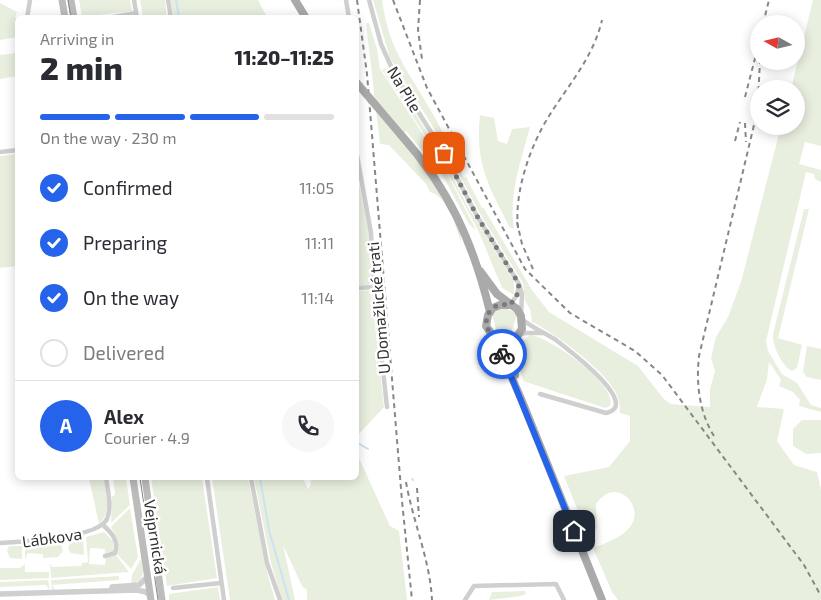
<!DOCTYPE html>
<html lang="en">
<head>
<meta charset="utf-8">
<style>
  body { margin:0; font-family:"Exo 2",sans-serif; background:#f7f7f7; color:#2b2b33; height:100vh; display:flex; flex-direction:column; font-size:19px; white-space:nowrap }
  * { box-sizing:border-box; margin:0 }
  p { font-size:16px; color:#7c7c81 }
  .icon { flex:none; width:28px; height:28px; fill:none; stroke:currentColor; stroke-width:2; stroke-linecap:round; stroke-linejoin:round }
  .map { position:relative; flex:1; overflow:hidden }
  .sheet { position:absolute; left:15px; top:15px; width:344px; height:465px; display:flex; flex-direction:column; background:#fff; border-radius:8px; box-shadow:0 2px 12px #0003 }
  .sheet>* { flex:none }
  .needle { width:32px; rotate:278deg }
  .buttons { position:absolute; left:750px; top:15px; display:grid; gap:10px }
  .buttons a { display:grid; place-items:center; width:55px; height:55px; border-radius:50%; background:#fff; box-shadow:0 2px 12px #0003; font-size:25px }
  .pin { position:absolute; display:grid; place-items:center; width:42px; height:42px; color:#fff; margin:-21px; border-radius:10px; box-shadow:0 2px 8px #0006 }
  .courier { position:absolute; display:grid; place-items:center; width:50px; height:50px; margin:-25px; border:4px solid #2563eb; border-radius:50%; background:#fff; color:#222; box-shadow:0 1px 6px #0007 }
  .head em { font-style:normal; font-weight:800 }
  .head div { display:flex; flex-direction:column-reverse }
  .head { display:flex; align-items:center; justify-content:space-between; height:85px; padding:0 25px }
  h1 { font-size:32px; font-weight:800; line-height:38px }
  .bar { display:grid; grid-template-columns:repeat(4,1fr); gap:8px 5px; align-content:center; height:60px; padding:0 25px }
  .bar i { height:6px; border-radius:4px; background:#e1e1e2 }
  .bar .on { background:#2563eb }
  .bar p { grid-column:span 4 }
  .line { display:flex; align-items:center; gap:12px; padding:0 25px; border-top:1px solid #e1e1e2 }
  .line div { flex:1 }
  .round { display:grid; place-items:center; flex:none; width:52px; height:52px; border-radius:26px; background:#f7f7f7 }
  ol { padding:0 25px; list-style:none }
  li { display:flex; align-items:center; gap:15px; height:55px }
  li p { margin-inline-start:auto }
  li .icon { padding:5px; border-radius:50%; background:#2563eb; color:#fff; stroke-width:4 }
  li:last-child { color:#7c7c81 }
  li i { width:28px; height:28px; border:2px solid #e1e1e2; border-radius:50% }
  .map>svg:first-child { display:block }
  .green { fill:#e9efdf }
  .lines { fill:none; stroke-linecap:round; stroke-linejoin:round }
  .stream { stroke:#cbe3f0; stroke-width:2 }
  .minor { stroke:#cfcfcf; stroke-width:4.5 }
  .tertiary { stroke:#cfcfcf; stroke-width:5.5 }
  .secondary { stroke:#bcbcbc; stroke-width:7 }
  .primary { stroke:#aaa; stroke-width:8 }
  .tram { stroke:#878787; stroke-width:1 }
  .rail { stroke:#878787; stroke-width:2; stroke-dasharray:5 4; stroke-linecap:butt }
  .primary-bridge { stroke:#aaa; stroke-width:8 }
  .done { stroke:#7a7a7a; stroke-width:5; stroke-dasharray:0 9 }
  .route { stroke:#2563eb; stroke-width:6 }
  .labels { text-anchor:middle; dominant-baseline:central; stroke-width:5; stroke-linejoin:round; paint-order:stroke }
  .street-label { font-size:16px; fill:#323232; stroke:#fff }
</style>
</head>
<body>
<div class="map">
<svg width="821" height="600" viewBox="0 0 821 600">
  <rect width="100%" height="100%" fill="#fff"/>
  <!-- green -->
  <g class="green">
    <path d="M79,0H130L132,11L82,17Z"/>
    <path d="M140,0H165L167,17H143Z"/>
    <path d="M170,0H258L267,17H174Z"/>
    <path d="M373,0H382C389,50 406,67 430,109C443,131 453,155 464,178L466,177L482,208L483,207L532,290L549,312L638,366L663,398L670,404L710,407V389L715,371L711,358L716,337L728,317L741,282L781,126H796V89H791L813,0H821V146L805,142L799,164L821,170V182L815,179L814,174L806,172L766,341L768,351L782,374L797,383L811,405L821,408V412L799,406L800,400L793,392L779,386L781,380L769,362L767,379L757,407L784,409L777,441L794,465L817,472L821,490V600H618L612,592L593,548C606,543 621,538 630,527C646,508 617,474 596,504L597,527L594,535L588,536L564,476L609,467L630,441V416L620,413C620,405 619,397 615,391C603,369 555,333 532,322L530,309L525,301L523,283L482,217L435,130L390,58Z"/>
    <path d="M0,3L17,12L15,17L17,19V37L0,40Z"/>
    <path d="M366,23H369L377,49L380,69L441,162L476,230L469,224L441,173L406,131L398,138C414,156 465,219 461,242C455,225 449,198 430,192L426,184L389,145L380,144Z"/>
    <path d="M17,53V76L0,79V55Z"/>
    <path d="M387,68L442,156L468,207L514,281V295L502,288L478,230L441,160L382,70Z"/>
    <path d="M480,115L494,118L498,141L507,144L512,129L530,127C522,158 508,195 514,228H510C488,185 475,164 480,115Z"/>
    <path d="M17,154V266L0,268V156Z"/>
    <path d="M356,182L359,184L369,233L371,283L368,285H356Z"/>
    <path d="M804,209H809L778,338L802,345L797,368L792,371C782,367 772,345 773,334Z"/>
    <path d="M371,290L384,407L357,436V454L390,526L399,531L407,600H307V590L302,586L283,545L295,600H282L271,563L254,478H303L308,489L311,484L310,478H356V291Z"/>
    <path d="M501,309H508L517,314L510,337L498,336L492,314Z"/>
    <path d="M530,335C550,337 618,385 610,406L605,408L523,381L515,349Z"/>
    <path d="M807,346L821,349V380L807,377L803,372Z"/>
    <path d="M802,420H821V453L806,454L793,446V429Z"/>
    <path d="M89,478H104C106,493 112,512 99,524Z"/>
    <path d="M113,478H126L130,505L111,523L112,497L115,494Z"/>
    <path d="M151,478H202L217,578L167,586Z"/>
    <path d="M212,478H248L268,576L275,600H230Z"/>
    <path d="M130,508L138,557L131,569L117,554L118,541L111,527Z"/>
    <path d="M104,532L113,541V551L105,553V549L90,548L89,564L105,565L106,558L116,555L129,572L51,578L50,563L52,567L81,566L82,563L88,562L86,537Z"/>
    <path d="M83,538L84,555L71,553L68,549L70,541Z"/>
    <path d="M60,541L63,551L58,557L43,558V554L28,553L25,559V545Z"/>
    <path d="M9,546H22V559L10,558L7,551Z"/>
    <path d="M141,559C143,572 146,580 131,585L132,575Z"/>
    <path d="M25,564V572H49V578L0,580V568H20Z"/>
    <path d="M119,576V580L52,585L55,590H52L51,580Z"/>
    <path d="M48,580L50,590L46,585L0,587V582Z"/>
    <path d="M218,587L220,600H169V594Z"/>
    <path d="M525,591L526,594L521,596L489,600L492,592Z"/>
  </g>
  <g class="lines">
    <!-- stream -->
    <g class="stream">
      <path d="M176,0L179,18"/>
      <path d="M356,442L368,449"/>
      <path d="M260,478L269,530L289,600"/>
      <path d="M412,479L413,480"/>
    </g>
    <!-- minor -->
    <g class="minor">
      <path d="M134,0L137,18"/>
      <path d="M168,0L171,18"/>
      <path d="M346,0L349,18"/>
      <path d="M369,0L381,44L394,73L444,153L477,216L519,284L522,294L521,315"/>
      <path d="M27,18L30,0"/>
      <path d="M107,18L136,13"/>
      <path d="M356,102L357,83"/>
      <path d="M356,150L371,233L374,287L387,407"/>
      <path d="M0,152L18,150"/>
      <path d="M356,288L374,287"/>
      <path d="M510,305L517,295L519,285"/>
      <path d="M523,320C533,328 545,333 556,340C566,348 643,405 606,413L540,394"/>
      <path d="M518,335L525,333H543"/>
      <path d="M207,478L224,600"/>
      <path d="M251,478L267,563L280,600"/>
      <path d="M103,525C112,533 119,541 115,553L105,556"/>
      <path d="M0,543C20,542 98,538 107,519C112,507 108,491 106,478"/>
      <path d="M173,588L221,583"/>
      <path d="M465,600L474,586L556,584L564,600"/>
    </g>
    <!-- tertiary -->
    <g class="tertiary">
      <path d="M112,587L139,585L148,576"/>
      <path d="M0,594L137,590L146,592L151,597"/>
    </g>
    <!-- secondary -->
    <g class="secondary">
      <path d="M62,0L65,18"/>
      <path d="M71,0L74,18"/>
      <path d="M133,478L151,600"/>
      <path d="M145,478L162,600"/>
    </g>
    <!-- primary -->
    <g class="primary">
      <path d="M295,0L306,18"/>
      <path d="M401,135C449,189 473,242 490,312"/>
      <path d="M480,271L497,294L517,309L521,316L522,329L509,348L515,375"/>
      <path d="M509,305H500L493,308L488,315L486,326L496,341L522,401L602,600"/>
    </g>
    <!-- tram -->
    <g class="tram">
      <path d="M68,0L71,18"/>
      <path d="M140,478L158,600"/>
    </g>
    <!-- rail -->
    <g class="rail">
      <path d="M357,0L367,74L402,501L412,600"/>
      <path d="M393,0L427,88L525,269L570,313L635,351L662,375L804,565L821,596"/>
      <path d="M420,0L418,30L422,59"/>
      <path d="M763,24L769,0"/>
      <path d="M745,97L759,43"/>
      <path d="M758,100L760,61"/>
      <path d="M745,123L746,142"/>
      <path d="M735,141L740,122"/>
      <path d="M517,222L522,244L533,269"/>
      <path d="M518,228C514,193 530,146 549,116C569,84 593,58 602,20"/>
      <path d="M714,436C699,412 696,383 699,356L754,125"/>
      <path d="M406,482C413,522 430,560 432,600"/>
      <path d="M417,488L419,517"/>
    </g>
    <!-- primary-bridge -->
    <path class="primary-bridge" d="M356,82L401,135"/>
  </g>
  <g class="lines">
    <!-- done -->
    <path class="done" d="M444,153L477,216L519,284L517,295L510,305C503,304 496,304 491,310C478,324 496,341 502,354"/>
    <!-- route -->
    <path class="route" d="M502,354L574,531"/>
  </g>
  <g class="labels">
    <!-- street labels -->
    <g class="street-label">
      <text transform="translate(405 89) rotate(59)">Na Pile</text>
      <text transform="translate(378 308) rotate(-95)">U Domažlické trati</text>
      <text transform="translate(52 537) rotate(-8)">Lábkova</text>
      <text transform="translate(156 537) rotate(81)">Vejprnická</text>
    </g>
  </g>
</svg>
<div class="buttons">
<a><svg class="needle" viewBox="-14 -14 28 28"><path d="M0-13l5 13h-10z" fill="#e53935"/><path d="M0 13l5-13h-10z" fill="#7c7c81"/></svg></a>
<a><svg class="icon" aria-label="layers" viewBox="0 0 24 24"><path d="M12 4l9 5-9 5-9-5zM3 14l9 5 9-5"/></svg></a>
</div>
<div class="pin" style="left:444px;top:153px;background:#ea580c"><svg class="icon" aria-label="bag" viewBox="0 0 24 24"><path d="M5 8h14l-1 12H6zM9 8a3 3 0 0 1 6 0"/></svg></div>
<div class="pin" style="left:574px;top:531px;background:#1f2937"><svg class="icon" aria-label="home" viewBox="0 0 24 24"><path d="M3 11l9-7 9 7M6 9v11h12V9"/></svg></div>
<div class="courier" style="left:502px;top:354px"><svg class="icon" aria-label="bike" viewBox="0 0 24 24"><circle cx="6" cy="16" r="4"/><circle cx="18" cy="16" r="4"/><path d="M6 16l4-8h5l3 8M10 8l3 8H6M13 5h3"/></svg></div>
<section class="sheet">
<div class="head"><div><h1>2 min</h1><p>Arriving in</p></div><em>11:20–11:25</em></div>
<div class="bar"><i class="on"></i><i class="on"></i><i class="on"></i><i></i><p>On the way · 230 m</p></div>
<ol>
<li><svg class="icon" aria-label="check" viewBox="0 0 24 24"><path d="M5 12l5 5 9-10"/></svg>Confirmed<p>11:05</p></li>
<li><svg class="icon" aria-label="check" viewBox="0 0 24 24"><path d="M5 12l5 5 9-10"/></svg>Preparing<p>11:11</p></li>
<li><svg class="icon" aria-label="check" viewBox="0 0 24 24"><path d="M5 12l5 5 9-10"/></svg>On the way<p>11:14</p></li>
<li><i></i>Delivered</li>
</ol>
<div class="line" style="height:90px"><b class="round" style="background:#2563eb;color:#fff">A</b><div><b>Alex</b><p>Courier · 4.9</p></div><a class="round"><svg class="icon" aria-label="phone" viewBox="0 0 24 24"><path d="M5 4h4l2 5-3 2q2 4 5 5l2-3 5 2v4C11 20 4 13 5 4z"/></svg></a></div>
</section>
</div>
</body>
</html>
